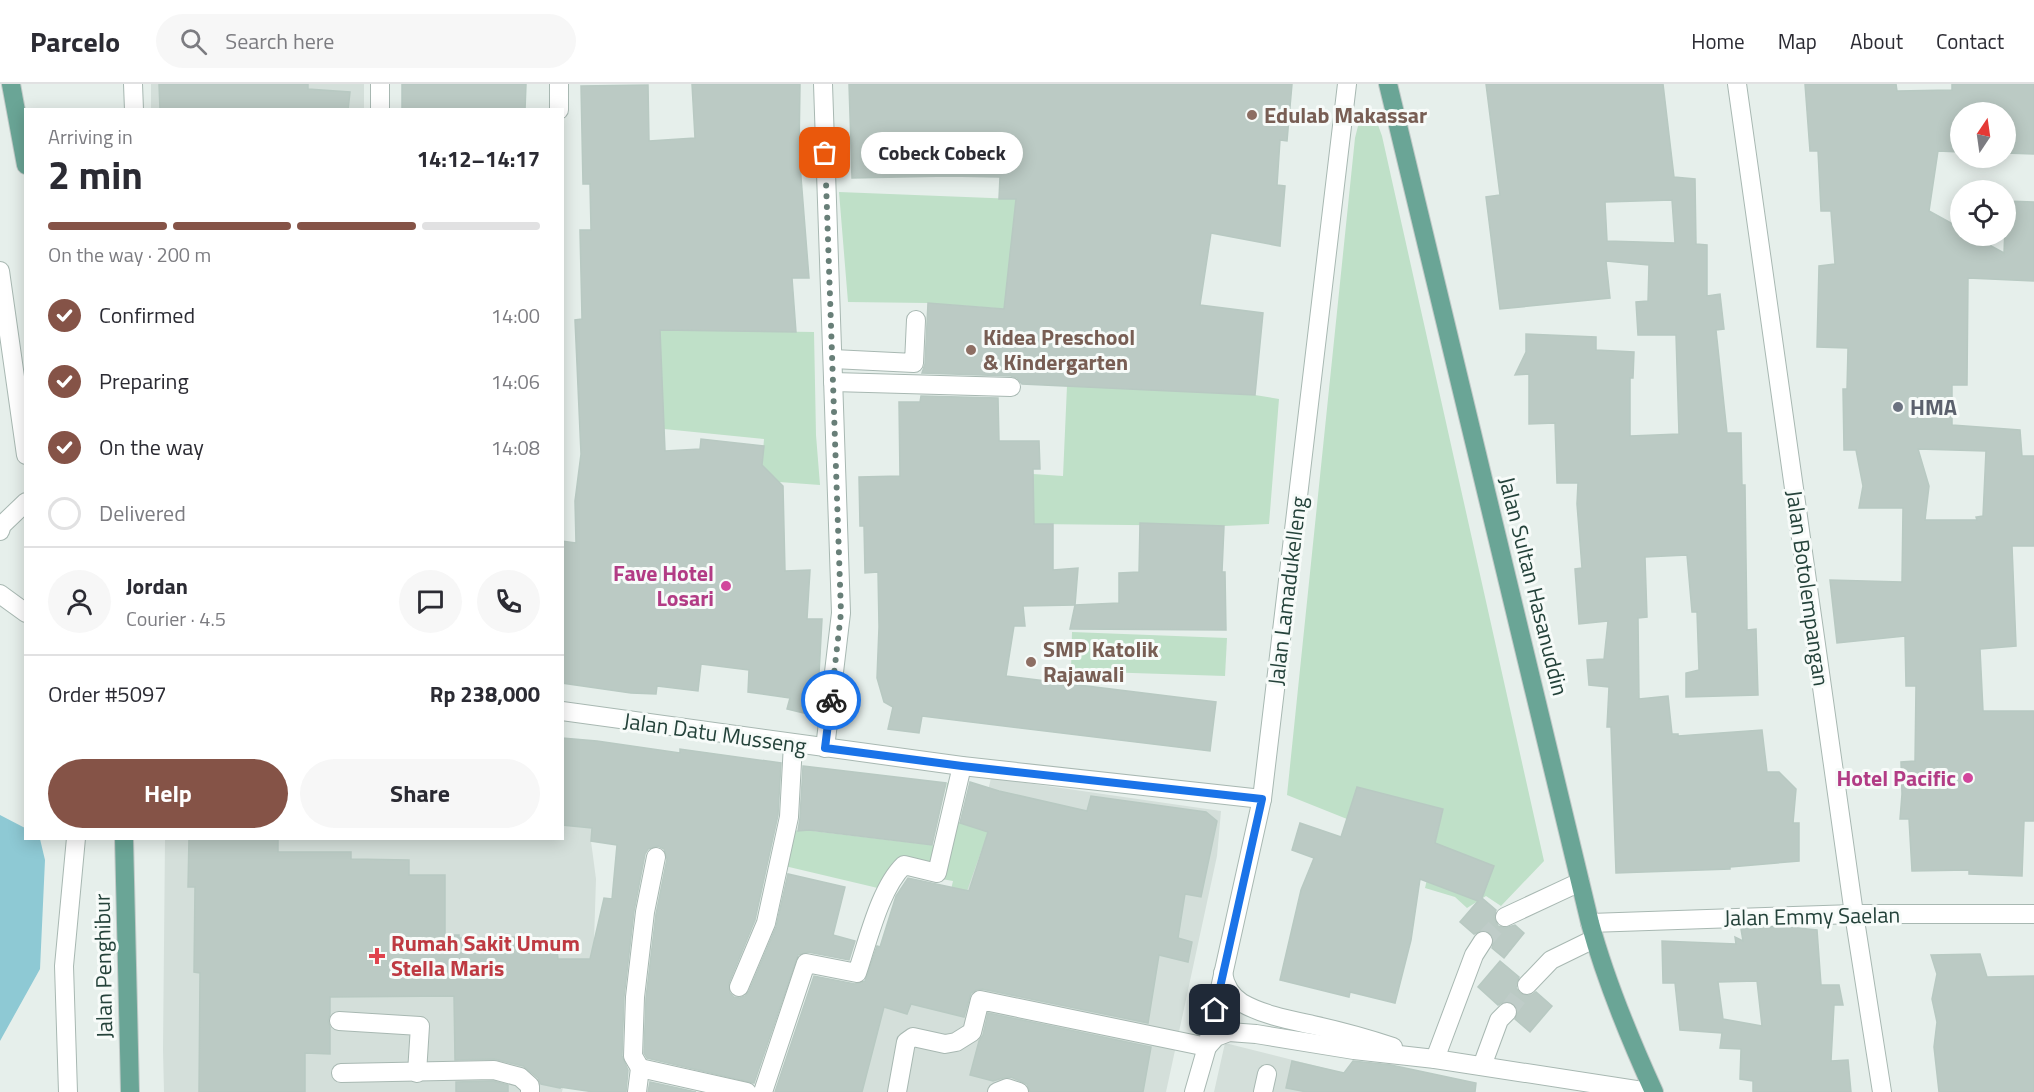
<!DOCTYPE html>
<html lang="en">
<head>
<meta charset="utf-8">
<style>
  body { margin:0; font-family:"Titillium Web",sans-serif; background:#f7f7f7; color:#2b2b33; height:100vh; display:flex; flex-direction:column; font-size:22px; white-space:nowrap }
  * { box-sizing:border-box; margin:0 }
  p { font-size:20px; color:#7c7c81 }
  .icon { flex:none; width:33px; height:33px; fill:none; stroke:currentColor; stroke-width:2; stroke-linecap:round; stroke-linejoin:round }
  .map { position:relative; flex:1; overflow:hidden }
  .sheet { position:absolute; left:24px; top:24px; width:540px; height:732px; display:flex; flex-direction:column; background:#fff; border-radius:0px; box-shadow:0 3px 15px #0003 }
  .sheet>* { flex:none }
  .needle { width:39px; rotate:13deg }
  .fabs { position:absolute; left:1950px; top:18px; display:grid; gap:12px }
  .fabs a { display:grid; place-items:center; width:66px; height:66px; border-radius:50%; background:#fff; box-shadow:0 3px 15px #0003; font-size:30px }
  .pin { position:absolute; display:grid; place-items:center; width:51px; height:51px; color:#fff; margin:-26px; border-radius:12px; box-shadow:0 3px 9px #0006 }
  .courier { position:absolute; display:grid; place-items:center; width:60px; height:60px; margin:-30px; border:4px solid #1a73e8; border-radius:50%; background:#fff; color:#222; box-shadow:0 2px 8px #0007 }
  .bubble { position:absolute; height:42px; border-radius:21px; background:#fff; box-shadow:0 3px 15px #0003; font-size:20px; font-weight:700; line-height:42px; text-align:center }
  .overview em { font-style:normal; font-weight:700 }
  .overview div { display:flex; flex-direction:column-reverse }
  .overview { display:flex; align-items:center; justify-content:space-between; height:102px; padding:0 24px }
  h1 { font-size:39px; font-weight:700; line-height:45px }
  .bar { display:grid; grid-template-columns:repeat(4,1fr); gap:9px 6px; align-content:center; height:72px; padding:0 24px }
  .bar i { height:8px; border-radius:4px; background:#e1e1e2 }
  .bar .selected { background:#855347 }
  .bar p { grid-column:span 4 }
  .line { display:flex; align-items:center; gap:15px; padding:0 24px; border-top:2px solid #e1e1e2 }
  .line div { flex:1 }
  .round { display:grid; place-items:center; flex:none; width:63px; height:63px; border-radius:32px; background:#f7f7f7 }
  ol { padding:0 24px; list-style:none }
  li { display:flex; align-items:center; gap:18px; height:66px }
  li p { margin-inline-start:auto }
  li .icon { padding:6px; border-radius:50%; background:#855347; color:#fff; stroke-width:4 }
  li:last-child { color:#7c7c81 }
  li i { width:33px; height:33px; border:3px solid #e1e1e2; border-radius:50% }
  .button { display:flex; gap:12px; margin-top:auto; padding:12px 24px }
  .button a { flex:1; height:69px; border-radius:36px; background:#855347; color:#fff; font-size:24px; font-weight:700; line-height:69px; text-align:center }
  .button a+a { background:#f7f7f7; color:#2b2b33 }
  header { display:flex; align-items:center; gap:36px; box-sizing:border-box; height:84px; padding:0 30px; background:#fff; border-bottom:2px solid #e1e1e2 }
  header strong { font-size:28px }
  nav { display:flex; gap:33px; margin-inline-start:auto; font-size:21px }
  .search { width:420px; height:54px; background:#f7f7f7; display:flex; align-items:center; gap:15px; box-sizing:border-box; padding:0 21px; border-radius:33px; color:#7c7c81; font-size:22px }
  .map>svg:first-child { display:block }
  .built { fill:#d4dfda }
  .green { fill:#bfe0c8 }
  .water { fill:#8ec9d4 }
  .building { fill:#bbcac4; stroke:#b8c9c2; stroke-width:1.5; fill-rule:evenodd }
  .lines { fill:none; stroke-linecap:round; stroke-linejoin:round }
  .minor-tunnel { stroke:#bfccc8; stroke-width:18; stroke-dasharray:18 9; stroke-linecap:butt }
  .minor-casing { stroke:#a8b8b2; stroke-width:20 }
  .major-casing { stroke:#c2cac8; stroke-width:20 }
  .minor { stroke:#fff; stroke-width:18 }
  .major { stroke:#6aa596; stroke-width:18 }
  .done { stroke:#687f78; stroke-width:6; stroke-dasharray:0 10.8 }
  .route { stroke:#1a73e8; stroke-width:8 }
  .education-dot { fill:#8d6e63; stroke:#f7fbf9; stroke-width:2 }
  .worship-dot { fill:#6b7280; stroke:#f7fbf9; stroke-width:2 }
  .hotel-dot { fill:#d1479c; stroke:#f7fbf9; stroke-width:2 }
  .health-dot { fill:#e0444e; stroke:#f7fbf9; stroke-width:2 }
  .labels { text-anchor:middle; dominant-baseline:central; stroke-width:6; stroke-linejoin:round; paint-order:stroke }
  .education-label { font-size:22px; font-weight:bold; fill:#785e54; stroke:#f7fbf9; text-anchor:start }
  .worship-label { font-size:22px; font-weight:bold; fill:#5b616d; stroke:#f7fbf9; text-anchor:start }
  .hotel-label { font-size:22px; font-weight:bold; fill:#b23c85; stroke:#f7fbf9; text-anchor:end }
  .street-label { font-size:22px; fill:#24423a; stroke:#f7fbf9 }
  .health-label { font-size:22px; font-weight:bold; fill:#be3a42; stroke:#f7fbf9; text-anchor:start }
</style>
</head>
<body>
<header>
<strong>Parcelo</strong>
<div class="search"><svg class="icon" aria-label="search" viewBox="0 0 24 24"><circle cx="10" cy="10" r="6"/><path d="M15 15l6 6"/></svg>Search here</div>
<nav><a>Home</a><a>Map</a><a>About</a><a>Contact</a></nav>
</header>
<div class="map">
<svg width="2034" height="1008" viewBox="0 0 2034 1008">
  <rect width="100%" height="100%" fill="#e6efeb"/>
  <!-- built -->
  <g class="built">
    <rect x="151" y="0" width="213" height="25"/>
    <path d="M991,694L1221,727L1217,772L1166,1008H846L871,883L943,899Z"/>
    <path d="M563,741L592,744L591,757L596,795L594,857L562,1008H164L163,966L165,755L562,754Z"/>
    <path d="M1225,959L1344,989L1441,1008H1214Z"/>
  </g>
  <!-- green -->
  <g class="green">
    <path d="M1369,35L1378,41L1382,52L1544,777L1501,822L1486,812L1467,824L1455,813L1425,804L1443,725L1357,703L1347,735L1287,711L1355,54L1359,38Z"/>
    <path d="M839,108L1016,115L1005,218L1021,226L928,219L848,218Z"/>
    <path d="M659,246L814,248L816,351L820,401L779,398L762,381L764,355L664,345Z"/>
    <path d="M1067,302L1255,311L1279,315L1269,440L1224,442L1034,440L1033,390L1063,392Z"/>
    <path d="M1072,548L1227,554L1225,592L1071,587Z"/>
    <path d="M966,697L959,738L988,748L947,863L938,861L953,797L902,788L882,805L789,783L771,782L787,746L813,747L939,762L947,699Z"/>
  </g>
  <!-- water -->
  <path class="water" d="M0,731L25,744L26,754L40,755L45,776L40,885L0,957Z"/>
  <!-- building -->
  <g class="building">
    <path d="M159,0H308V5L350,8L348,26H160Z"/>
    <path d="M402,0H526L525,26H402Z"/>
    <path d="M692,0H800L799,68L809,194H792L796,248L660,246L665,367L700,365L701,355L764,362L762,381L783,402L785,487L810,486L807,535H822L819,590L812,631L787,625L790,614L748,608L749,586L701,580L698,607L657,602L656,610L631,609L562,599V457L576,459L575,417L581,370L575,236L582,235L580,146H591L590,100H583L581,2L648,1L649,57L695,54Z"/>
    <path d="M849,0H1292L1287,57L1280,56L1277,101L1285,102L1280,162L1211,149L1200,221L1263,229L1255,311L1022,300L1017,294L1011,292L922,289L925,280L928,219L1004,225L1016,115H999L1000,93L949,92L852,94Z"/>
    <path d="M1486,0H1663L1674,93L1695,95L1696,160L1707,161V212L1720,210L1724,245L1716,246L1727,349H1741L1742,401H1745L1747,546L1756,545L1758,611L1686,613V589L1699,586L1697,528H1692L1687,471L1645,473L1647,533L1638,534L1639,615L1668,612L1672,650H1678V652L1762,646L1767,688H1779L1796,705L1793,739H1799V777L1730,783V785L1616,789L1611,643H1607L1609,603L1589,601L1587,576L1604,575L1608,537L1579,540L1575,485L1582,484L1577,420L1578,399H1557L1555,339L1529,340V290L1515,291L1526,268V250L1596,253V266L1634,268L1633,294H1630V352L1679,350L1676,251H1638L1636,218L1648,217L1649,181L1606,177L1610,214L1500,225L1486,113L1500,111ZM1672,116L1675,159L1607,157L1605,118Z"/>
    <path d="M1805,0H1896L1897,7L1952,6V0H2034V70L2006,69V28H1960V68L1938,67L1929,127L1960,144V152H1973L2004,169L2006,117L2034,118V197L1968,194L1967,301H1952V341L2020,346L2022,372H2034V462H2012L2016,562L1980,565L1983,627H2034V737H2024L2022,792L1969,790V786L1912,787L1909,735H1900L1902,710L1901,678L1915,677L1916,602H1906L1905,552L1837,559L1830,496L1902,498L1903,424H1859L1863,402L1856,366H1844L1843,305H1847L1848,264L1817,263L1819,182L1835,180L1831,127H1821L1818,67H1810ZM1918,365L1986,367L1983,432L1976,433L1977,436H1925L1929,402Z"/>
    <path d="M921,312L998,314L999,357H1039L1040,385H1033L1034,440H1053V486L1078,484L1075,521L1023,522L1025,542H1014L1006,592L1216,618L1210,667L922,632L919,649L888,645L893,623L884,618L877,594L879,543L878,488L865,489L864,442H860L859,393L900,392L899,318H920Z"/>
    <path d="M1140,439L1224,442L1222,488H1225L1226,546L1070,545L1075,521L1119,519V489L1139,488Z"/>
    <path d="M562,654L597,657L680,669V665L781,679L778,731L755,836L729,899L730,909L734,913L740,914L745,912L749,907L776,843L788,790L845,803L833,851L855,857L849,876L808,868L798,871L754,999L647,974L644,969L646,914L656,830L667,775L664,765L658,762L648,765L645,770L634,827L624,913L622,972L628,986L626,1008H594L560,1003V1004L541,1000L538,994L523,982L494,975L455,976L454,912L330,913V930L328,937L330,943V970L305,969V1008H199L200,889L194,888L195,803H188L189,754H278V768H351V775L409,776V791H445V851H459V854L519,853V856H556L558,875H590L604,814L612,815L617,761L591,757L592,744L562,741Z"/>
    <path d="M803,682L946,699L932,761L809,746L798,747L800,734Z"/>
    <path d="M970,698L999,707L1087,727L1091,712L1206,728L1217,737L1201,813L1185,810L1178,854L1192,858L1188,878L1159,871L1148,939L982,905L976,906L971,909L964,933L911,920L907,930L884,923L862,1008H775L814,892L855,900L865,897L877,862L880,863L896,812L908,794L969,807L988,748L960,739Z"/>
    <path d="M1357,703L1443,725L1435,759L1494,782L1482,814L1496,826L1494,833L1498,842L1505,844L1515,841L1524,849L1504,874L1492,864L1494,857L1490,848L1483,846L1474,850L1460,838L1478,817L1420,795L1411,856L1395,919L1350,908L1349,913L1280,896L1301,806L1314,774L1292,766L1300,739L1341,753Z"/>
    <path d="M1788,843L1817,846L1821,901H1839L1843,921H1834L1831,977L1848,976L1851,1008H1753V997L1740,995L1741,965L1720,964L1722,949L1680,946L1675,899H1663L1662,857L1736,860L1735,853L1743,857L1741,845ZM1757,897L1762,942L1723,935L1718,898Z"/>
    <path d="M1980,870L1987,893L2034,892V1008H1939L1934,963L1937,938L1932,915L1937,890L1931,871Z"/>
    <path d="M1500,877L1519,893L1516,904L1520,909L1530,912L1536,908L1552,922L1530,948L1515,935L1518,926L1514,920L1505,917L1498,921L1478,903Z"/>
    <path d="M988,929L1151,963L1143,1008H1030L1027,1000L1011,993L1003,994L993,997L970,991L979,957L983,951Z"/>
    <path d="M1292,977L1344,989L1353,977L1391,981L1476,999L1475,1008H1307L1286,1004Z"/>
    <path d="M493,997L508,1001V1008H456V998Z"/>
    <path d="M650,998L696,1008H648Z"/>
  </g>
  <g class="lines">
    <!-- minor-tunnel -->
    <g class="minor-tunnel">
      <path d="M1483,857L1505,833"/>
      <path d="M1507,928L1527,901"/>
    </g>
    <!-- minor casing -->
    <g class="minor-casing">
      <g id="minor">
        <path d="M133,0L134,26"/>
        <path d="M380,0V26"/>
        <path d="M559,0V26"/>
        <path d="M823,0L841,529L825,664"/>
        <path d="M1737,0L1854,830L1882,1008"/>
        <path d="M0,187L26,371"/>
        <path d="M833,275L914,279L916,236"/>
        <path d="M833,298L1011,303"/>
        <path d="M0,447L2,441L26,418"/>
        <path d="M0,510L26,529"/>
        <path d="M562,627L962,682L1262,715"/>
        <path d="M1505,833L1580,798"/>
        <path d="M1590,839L1854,830H2034"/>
        <path d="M1223,889C1225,902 1231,912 1242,919C1263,931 1290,936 1313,941C1340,947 1366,954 1393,963"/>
        <path d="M1527,901L1551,876L1594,855"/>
        <path d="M739,903L766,839L789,733L793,660"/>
        <path d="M339,937L420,942L417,989"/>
        <path d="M1435,975L1474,871L1483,857"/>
        <path d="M1482,982L1499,936L1507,928"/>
        <path d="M640,984L633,972L635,913L645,828L656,773"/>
        <path d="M341,989L494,986L520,993L530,1002V1008"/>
        <path d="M68,1008L64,882L76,754"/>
        <path d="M637,1008L640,984L747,1008"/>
        <path d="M763,1008L806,879L857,889C868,857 880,804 904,781L937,789L962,682"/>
        <path d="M897,1008L906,958L913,953L945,960L956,958L972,948L980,916L1207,963L1216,953L1229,948L1256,950L1354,966L1435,975L1649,1008"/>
        <path d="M997,1008L1007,1004L1019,1008"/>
        <path d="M1194,1008L1207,963L1262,715L1347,0"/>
        <path d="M1263,1008L1267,990"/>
      </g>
    </g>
    <!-- major casing -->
    <g class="major-casing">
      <g id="major">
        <path d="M11,0L26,81"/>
        <path d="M1388,0L1590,839C1606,898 1629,953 1654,1008"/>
        <path d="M124,754L130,1008"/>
      </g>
    </g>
    <!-- minor -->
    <use href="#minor" class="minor"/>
    <!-- major -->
    <use href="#major" class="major"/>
  </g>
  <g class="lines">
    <!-- done -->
    <path class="done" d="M825,69L841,529L831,616"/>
    <!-- route -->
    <path class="route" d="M831,616L825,664L962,682L1262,715L1215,926"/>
  </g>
  <!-- markers -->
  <g class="education-dot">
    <circle cx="1252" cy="31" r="6"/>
    <circle cx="971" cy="266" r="6"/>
    <circle cx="1031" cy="578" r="6"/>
  </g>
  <circle class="worship-dot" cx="1898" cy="323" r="6"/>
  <g class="hotel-dot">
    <circle cx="726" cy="502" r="6"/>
    <circle cx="1968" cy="694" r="6"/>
  </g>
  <path class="health-dot" d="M374 863h6v6h6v6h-6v6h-6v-6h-6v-6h6z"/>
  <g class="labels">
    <!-- education labels -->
    <g class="education-label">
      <text x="1264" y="31">Edulab Makassar</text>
      <text x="983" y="253">Kidea Preschool<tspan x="983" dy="25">&amp; Kindergarten</tspan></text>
      <text x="1043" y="565">SMP Katolik<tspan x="1043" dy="25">Rajawali</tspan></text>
    </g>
    <!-- worship labels -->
    <g class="worship-label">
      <text x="1910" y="323">HMA</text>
    </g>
    <!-- hotel labels -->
    <g class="hotel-label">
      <text x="714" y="489">Fave Hotel<tspan x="714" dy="25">Losari</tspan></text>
      <text x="1956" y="694">Hotel Pacific</text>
    </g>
    <!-- street labels -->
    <g class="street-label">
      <text transform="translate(1534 502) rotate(76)">Jalan Sultan Hasanuddin</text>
      <text transform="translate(1808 504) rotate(82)">Jalan Botolempangan</text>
      <text transform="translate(1287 507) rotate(-83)">Jalan Lamadukelleng</text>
      <text transform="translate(715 649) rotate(8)">Jalan Datu Musseng</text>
      <text transform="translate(1812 832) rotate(-1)">Jalan Emmy Saelan</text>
      <text transform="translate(103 882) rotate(-91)">Jalan Penghibur</text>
    </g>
    <!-- health labels -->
    <g class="health-label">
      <text x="391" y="859">Rumah Sakit Umum<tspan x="391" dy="25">Stella Maris</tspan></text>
    </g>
  </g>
</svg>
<div class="fabs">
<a><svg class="needle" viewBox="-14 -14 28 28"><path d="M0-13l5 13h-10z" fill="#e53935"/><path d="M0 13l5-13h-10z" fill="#7c7c81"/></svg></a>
<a><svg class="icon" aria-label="locate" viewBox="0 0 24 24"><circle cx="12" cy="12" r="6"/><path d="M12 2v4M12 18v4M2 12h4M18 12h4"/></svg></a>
</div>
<div class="pin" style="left:825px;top:69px;background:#ea580c"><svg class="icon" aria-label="bag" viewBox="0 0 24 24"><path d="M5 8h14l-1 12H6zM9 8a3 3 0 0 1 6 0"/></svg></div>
<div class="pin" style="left:1215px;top:926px;background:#1f2937"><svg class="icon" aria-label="home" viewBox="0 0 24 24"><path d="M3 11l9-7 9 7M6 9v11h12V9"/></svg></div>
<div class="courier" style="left:831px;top:616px"><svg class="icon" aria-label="bike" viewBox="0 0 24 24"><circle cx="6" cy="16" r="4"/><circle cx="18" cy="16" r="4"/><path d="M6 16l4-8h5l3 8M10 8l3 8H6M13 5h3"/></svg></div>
<div class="bubble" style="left:861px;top:48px;width:162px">Cobeck Cobeck</div>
<section class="sheet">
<div class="overview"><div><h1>2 min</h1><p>Arriving in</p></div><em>14:12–14:17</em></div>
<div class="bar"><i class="selected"></i><i class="selected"></i><i class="selected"></i><i></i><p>On the way · 200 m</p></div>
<ol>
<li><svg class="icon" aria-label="check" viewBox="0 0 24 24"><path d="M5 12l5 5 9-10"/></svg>Confirmed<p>14:00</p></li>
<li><svg class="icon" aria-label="check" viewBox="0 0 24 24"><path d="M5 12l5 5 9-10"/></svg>Preparing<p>14:06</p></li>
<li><svg class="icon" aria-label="check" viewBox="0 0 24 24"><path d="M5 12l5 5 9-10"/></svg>On the way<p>14:08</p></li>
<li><i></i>Delivered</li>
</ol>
<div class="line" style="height:108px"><a class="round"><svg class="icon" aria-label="person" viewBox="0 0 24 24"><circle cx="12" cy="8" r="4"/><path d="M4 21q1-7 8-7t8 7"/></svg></a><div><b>Jordan</b><p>Courier · 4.5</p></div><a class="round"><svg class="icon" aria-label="chat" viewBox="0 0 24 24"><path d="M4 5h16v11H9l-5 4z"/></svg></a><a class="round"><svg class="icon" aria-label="phone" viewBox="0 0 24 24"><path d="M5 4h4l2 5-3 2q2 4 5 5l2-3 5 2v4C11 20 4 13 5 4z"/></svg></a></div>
<div class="line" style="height:78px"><div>Order #5097</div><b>Rp 238,000</b></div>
<div class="button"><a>Help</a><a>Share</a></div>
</section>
</div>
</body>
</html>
